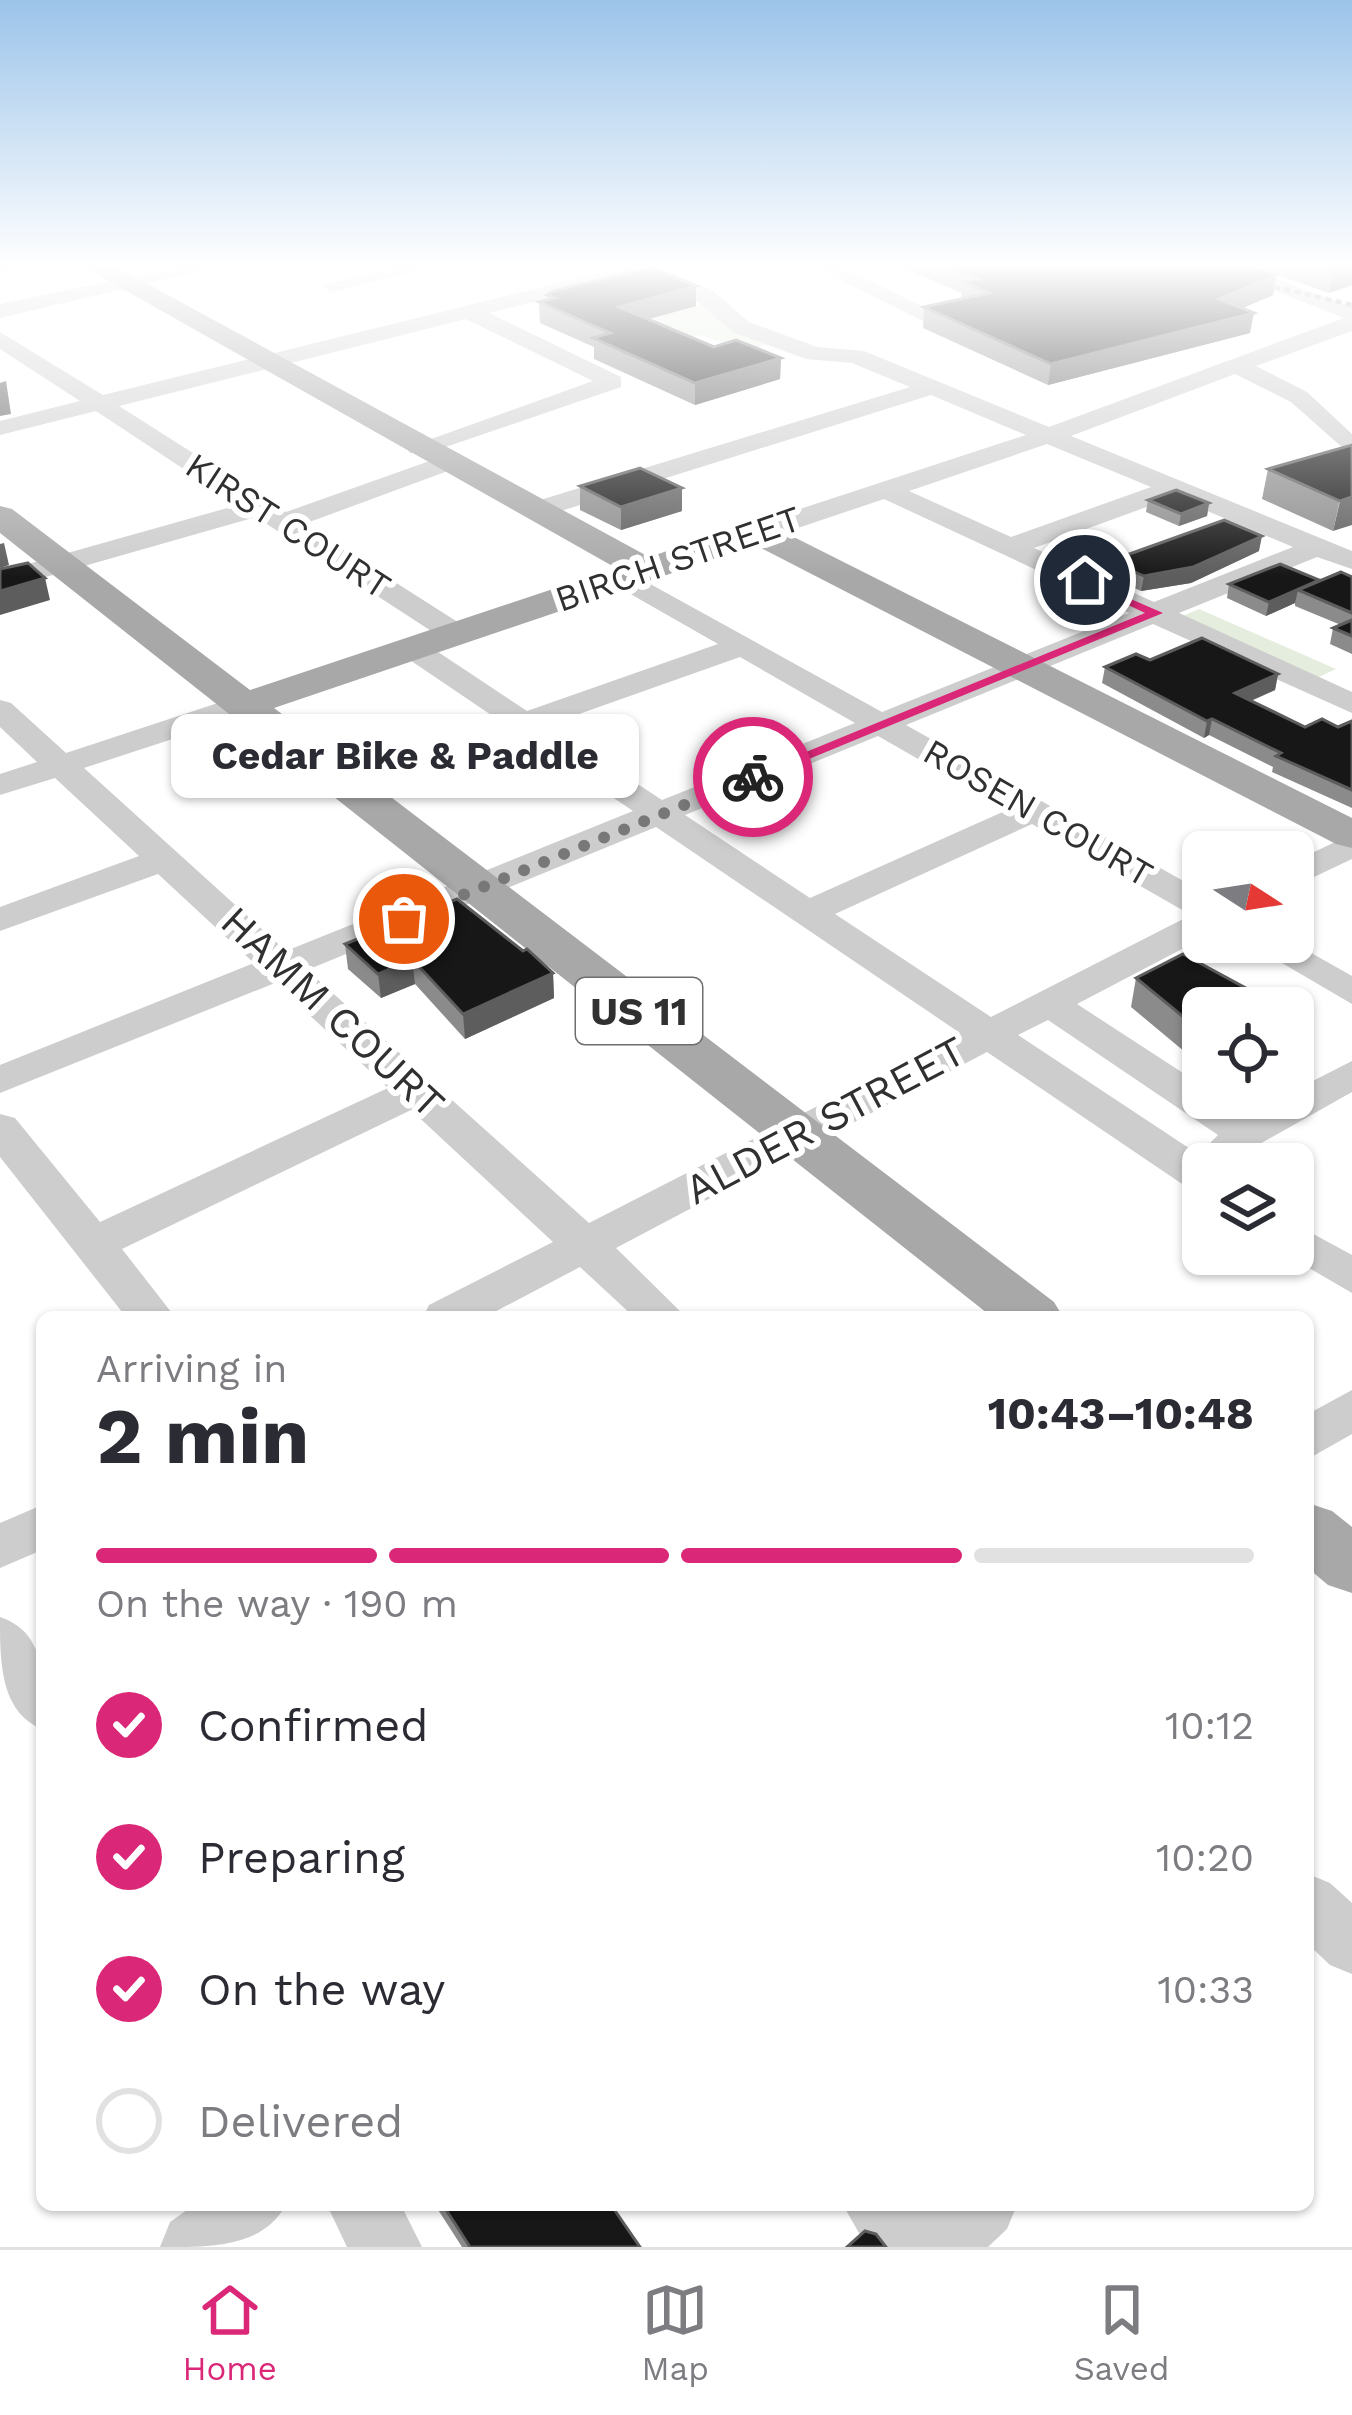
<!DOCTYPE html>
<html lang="en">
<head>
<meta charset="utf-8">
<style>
  body { margin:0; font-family:"Work Sans",sans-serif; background:#f7f7f7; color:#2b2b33; height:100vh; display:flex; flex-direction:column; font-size:45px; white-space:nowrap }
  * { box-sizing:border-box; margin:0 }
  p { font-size:39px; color:#7c7c81 }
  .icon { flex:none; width:66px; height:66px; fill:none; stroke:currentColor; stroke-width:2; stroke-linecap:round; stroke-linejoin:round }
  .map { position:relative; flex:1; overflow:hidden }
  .panel { position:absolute; left:36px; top:1311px; width:1278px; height:900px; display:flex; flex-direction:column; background:#fff; border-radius:18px; box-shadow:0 3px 9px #0004 }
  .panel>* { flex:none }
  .needle { width:78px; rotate:102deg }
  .fabs { position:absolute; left:1182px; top:831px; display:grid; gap:24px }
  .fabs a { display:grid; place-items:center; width:132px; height:132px; border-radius:18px; background:#fff; box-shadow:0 3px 9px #0004; font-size:60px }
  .pin { position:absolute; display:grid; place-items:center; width:102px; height:102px; color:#fff; margin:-51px; border:6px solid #fff; border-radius:50%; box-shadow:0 3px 12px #0007 }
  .courier { position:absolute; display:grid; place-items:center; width:120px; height:120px; margin:-60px; border:9px solid #db2777; border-radius:50%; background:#fff; color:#222; box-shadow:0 3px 15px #0007 }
  .bubble { position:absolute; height:84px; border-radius:18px; background:#fff; box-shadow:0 3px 9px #0004; font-size:39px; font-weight:700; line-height:84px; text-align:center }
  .headline em { font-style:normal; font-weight:700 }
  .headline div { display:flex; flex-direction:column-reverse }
  .headline { display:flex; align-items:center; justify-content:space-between; height:204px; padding:0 60px }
  h1 { font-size:78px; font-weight:700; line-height:90px }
  .bar { display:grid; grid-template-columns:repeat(4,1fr); gap:18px 12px; align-content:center; height:144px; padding:0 60px }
  .bar i { height:15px; border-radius:9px; background:#e1e1e2 }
  .bar .selected { background:#db2777 }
  .bar p { grid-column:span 4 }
  ol { padding:0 60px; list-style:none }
  li { display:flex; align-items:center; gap:36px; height:132px }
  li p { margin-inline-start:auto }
  li .icon { padding:12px; border-radius:50%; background:#db2777; color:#fff; stroke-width:4 }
  li:last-child { color:#7c7c81 }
  li i { width:66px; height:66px; border:6px solid #e1e1e2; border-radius:50% }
  .dock { display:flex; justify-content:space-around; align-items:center; height:168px; border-top:3px solid #e1e1e2; background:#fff; font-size:33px; color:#7c7c81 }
  .dock a { display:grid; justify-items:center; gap:6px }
  .dock .selected { color:#db2777 }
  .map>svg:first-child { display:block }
  .green { fill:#e5eede }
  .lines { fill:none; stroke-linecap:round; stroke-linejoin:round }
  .minor { fill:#cdcdcd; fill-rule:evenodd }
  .major { fill:#a8a8a8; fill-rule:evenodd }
  .rail { stroke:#858585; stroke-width:4.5; stroke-dasharray:6 4.5; stroke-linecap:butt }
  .wall { fill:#8b8b8b }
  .shaded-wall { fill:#5d5d5d }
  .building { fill:#171717; stroke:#5d5d5d; stroke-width:3 }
  .route { fill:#db2777 }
  .done { stroke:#787878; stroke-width:12; stroke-dasharray:0 21.6 }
  .labels { text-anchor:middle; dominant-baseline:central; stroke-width:12; stroke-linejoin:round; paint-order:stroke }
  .far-street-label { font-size:36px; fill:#303030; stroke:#fff }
  .shield { fill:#fff; stroke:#6e6e6e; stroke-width:3 }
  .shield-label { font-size:39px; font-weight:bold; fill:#303030 }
  .street-label { font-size:42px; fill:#303030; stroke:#fff }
</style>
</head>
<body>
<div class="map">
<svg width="1352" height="2247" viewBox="0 0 1352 2247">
  <rect width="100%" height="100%" fill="#fff"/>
  <!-- green -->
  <g class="green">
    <path d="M707,303L770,344L744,352L701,335L663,345L619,327Z"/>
    <path d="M1199,609L1336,669L1310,681L1176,619Z"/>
  </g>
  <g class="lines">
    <!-- minor -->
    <g class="minor">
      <path d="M0,263H35L0,274Z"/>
      <path d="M196,263H234L0,318V304Z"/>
      <path d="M411,263H449L332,292L321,286Z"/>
      <path d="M640,263H675L662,270L712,290L749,322L817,347L864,351L1049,427L1344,318L1204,263H1233L1352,307V331L1256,366L1307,392L1352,434V456L1291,402L1235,374L1071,436L1352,551V569L1317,557L1179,613L1352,692V713L1153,624L906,725L1203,892V938L1077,1004L1203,1086V1098H1221L1249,1116L1281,1098H1293V1091L1352,1061V1092L1224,1164L1209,1160L1203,1150L1218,1135L1048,1020L1018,1035L1213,1164H1203V1192L1188,1188L987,1052L616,1248L686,1317H634L580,1267L485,1317H423L429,1305L553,1242L411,1110L122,1249L175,1317H126L0,1157V1114L15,1118L100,1222L388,1088L275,983L0,1093V1065L254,963L158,874L0,931V907L139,856L55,778L0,795V774L37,762L0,727V700L11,703L66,753L233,698H255L260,705L255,712L84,768L286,951L633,811L401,654L397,648L401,642H423L527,711L718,644L613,584L609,578L623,569L882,712L1129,613L884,499L768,538H748V526L1026,435L931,395L545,516H527V504L910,387L852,363L806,359L733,332L696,300L639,276L489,313L621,377V387L428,453H410L406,448L593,381L466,319L119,406L286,512L438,458H456V468L304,524L467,628L471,634L467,640H445L256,517L0,590V572L238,505L96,411L0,435V421L80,401L0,349V332L103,395ZM1047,444L1151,487L1011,537L909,491ZM1174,497L1293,547L1154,602L1034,548ZM740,657L855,723L662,800L548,725ZM878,736L1007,810L810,898L685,815ZM1032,824L1191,915L991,1017L835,914ZM656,827L960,1033L589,1223L307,970Z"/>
      <path d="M806,263H833L946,318L927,323Z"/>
      <path d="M1352,834V859L1293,887V862Z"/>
      <path d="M1246,942H1292L1352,976V1004Z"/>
      <path d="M1293,1050L1308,1053L1314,1062L1307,1072L1293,1076Z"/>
      <path d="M1293,1223L1352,1255V1293L1285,1254H1293Z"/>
      <path d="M1352,1390V1434L1308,1459V1414Z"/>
      <path d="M42,1505V1550L0,1568V1523Z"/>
      <path d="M0,1617C50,1634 42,1685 42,1729C0,1712 0,1661 0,1617Z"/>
      <path d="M1308,1874L1330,1883L1352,1903V1974L1330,1965L1308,1944Z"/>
      <path d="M194,2205H286C262,2247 214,2247 160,2247L170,2222Z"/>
      <path d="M327,2205H401L422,2247H347Z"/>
      <path d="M843,2205H922L925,2210L931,2205H1017L1007,2229L988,2247H867Z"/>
    </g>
    <!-- major -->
    <g class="major">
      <path d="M77,263H109L649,557L746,525H770L1352,818V848L1336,844L755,545L274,708L1054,1302L1063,1317H992L0,533V506L12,509L250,690L616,568Z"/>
      <path d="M1308,1503L1332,1511L1352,1527V1593L1328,1585L1308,1568Z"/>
    </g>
    <!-- rail -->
    <path class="rail" d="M1172,263L1352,305"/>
  </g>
  <!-- wall -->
  <g class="wall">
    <path d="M892,263H1245L1276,275L1273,295L1242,308L1250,333L1048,385L923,328L924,307L961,299L962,293Z"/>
    <path d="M1262,263H1352V285L1329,293L1261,269Z"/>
    <path d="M696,286V306L649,319L714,347L781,358L780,379L695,405L594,359V347L540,323L539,302L547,300V295Z"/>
    <path d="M1352,445L1333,531L1262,499L1268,469Z"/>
    <path d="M580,486L682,488V511L621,530L580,510Z"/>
    <path d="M1148,500L1209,503L1207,516L1179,526L1146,512Z"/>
    <path d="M1259,551L1191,583L1141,591L1107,576L1110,561Z"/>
    <path d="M1352,577V654L1330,644L1333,628L1341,625L1295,606V603L1266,616L1227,598L1229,584Z"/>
    <path d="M1150,660L1278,674L1275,690L1251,701L1305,727H1338L1352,721V808L1272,772L1273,767L1209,735L1204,738L1102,683L1105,667Z"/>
    <path d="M345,944L553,973L554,998L465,1039L415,984L381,998L348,969Z"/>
    <path d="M1136,978L1279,1006L1278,1008H1203V1067L1131,1007Z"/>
    <path d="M435,2205H611L640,2247H462Z"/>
  </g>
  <!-- shaded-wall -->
  <g class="shaded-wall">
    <path d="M1352,264V285L1329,293L1333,270Z"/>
    <path d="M1276,275L1273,295L1215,320L1219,299Z"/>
    <path d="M696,286V306L619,327V307Z"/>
    <path d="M1254,313L1250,333L1048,385L1051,364Z"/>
    <path d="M781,358L780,379L695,405V383Z"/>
    <path d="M6,381L11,414L0,416V383Z"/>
    <path d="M682,488V511L621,530V507Z"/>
    <path d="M1352,497V525L1333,531L1340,501Z"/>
    <path d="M1209,503L1207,516L1179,526L1181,514Z"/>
    <path d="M1262,536L1259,551L1191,583L1141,591L1144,576Z"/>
    <path d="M4,543L9,565L0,568V544Z"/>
    <path d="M45,578L50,600L0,615V591Z"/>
    <path d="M1319,580L1298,590L1295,603L1266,616L1269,602Z"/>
    <path d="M1278,674L1275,690L1232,709L1235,693Z"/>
    <path d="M1212,719L1209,735L1204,738L1207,721Z"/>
    <path d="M412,959L415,984L381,998L378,974Z"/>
    <path d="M553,973L554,998L465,1039L463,1014Z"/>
  </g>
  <!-- building -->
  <g class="building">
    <path d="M939,263H1245L1276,275L1219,299L1254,313L1051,364L924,307L989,293L963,282L978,279Z"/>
    <path d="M1313,263H1352V264L1333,270Z"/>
    <path d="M652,267L696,286L619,307L714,347L736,340L781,358L695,383L593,338L610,333L539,302L555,298L547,295L554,291Z"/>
    <path d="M1352,445V497L1340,501L1268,469Z"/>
    <path d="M640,468L682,488L621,507L580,486Z"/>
    <path d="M1176,490L1209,503L1181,514L1148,500Z"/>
    <path d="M1224,520L1262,536L1193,567L1144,576L1110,561Z"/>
    <path d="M28,563L45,578L0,591V569Z"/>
    <path d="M1280,564L1319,580L1269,602L1229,584Z"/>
    <path d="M1341,572L1352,577V613L1298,590Z"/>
    <path d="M1352,620V636L1333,628Z"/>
    <path d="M1202,638L1278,674L1235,693L1305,727L1322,719L1338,727L1352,721V790L1276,756L1281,753L1212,719L1207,721L1105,667L1136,654L1150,660Z"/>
    <path d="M457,899L523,951L527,949L553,973L463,1014L412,959L378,974L345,944Z"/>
    <path d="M1183,954L1279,1006L1276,1008H1203V1033L1136,978Z"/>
    <path d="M443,2205H611L640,2247H470Z"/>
    <path d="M865,2231L876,2234L886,2247H847Z"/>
  </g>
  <!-- sky -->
  <linearGradient id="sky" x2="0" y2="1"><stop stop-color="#9cc4ea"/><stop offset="0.46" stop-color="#fff"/><stop offset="1" stop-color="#fff" stop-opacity="0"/></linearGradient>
  <rect width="1352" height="577" fill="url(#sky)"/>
  <!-- route -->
  <path class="route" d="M1080,577L1163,613L758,780L745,777L1145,613L1080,582Z"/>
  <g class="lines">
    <!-- done -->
    <path class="done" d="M404,919L753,777"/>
  </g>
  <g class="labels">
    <!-- far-street labels -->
    <g class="far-street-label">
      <text transform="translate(288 526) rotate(33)">KIRST COURT</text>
      <text transform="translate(678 559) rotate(-19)">BIRCH STREET</text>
      <text transform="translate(1038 813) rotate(30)">ROSEN COURT</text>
    </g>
    <!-- shield labels -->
    <rect class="shield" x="576" y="978" width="126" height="66" rx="9"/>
    <g class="shield-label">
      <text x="639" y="1011">US 11</text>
    </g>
    <!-- street labels -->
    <g class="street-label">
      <text transform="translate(333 1012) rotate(43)">HAMM COURT</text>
      <text transform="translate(825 1120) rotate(-28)">ALDER STREET</text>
    </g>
  </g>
</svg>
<div class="fabs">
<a><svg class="needle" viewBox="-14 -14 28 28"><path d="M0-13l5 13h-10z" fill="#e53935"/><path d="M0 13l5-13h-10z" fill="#7c7c81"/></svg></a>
<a><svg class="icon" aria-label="locate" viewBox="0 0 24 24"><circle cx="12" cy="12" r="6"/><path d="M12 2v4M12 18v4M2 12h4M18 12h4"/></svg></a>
<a><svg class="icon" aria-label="layers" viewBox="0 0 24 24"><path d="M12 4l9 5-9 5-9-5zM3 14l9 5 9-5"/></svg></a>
</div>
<div class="pin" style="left:404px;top:919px;background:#ea580c"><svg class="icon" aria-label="bag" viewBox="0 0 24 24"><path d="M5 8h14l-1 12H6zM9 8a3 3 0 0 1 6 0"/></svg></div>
<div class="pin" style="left:1085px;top:580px;background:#1f2937"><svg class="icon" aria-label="home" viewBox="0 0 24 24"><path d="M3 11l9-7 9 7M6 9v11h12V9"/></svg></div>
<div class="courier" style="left:753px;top:777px"><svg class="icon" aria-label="bike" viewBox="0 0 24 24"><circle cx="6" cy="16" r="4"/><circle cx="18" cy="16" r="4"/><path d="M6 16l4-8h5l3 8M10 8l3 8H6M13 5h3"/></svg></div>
<div class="bubble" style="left:171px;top:714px;width:468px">Cedar Bike &amp; Paddle</div>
<section class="panel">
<div class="headline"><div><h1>2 min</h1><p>Arriving in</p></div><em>10:43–10:48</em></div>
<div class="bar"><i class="selected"></i><i class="selected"></i><i class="selected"></i><i></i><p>On the way · 190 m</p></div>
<ol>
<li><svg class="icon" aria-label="check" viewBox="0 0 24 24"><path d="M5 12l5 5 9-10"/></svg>Confirmed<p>10:12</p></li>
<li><svg class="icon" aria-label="check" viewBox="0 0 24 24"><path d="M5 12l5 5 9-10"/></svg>Preparing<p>10:20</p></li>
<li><svg class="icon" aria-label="check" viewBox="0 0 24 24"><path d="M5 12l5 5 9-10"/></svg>On the way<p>10:33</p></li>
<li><i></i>Delivered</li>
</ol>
</section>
</div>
<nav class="dock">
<a class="selected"><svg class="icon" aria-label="home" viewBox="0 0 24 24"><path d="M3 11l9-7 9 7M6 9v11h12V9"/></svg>Home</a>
<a><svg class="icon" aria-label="map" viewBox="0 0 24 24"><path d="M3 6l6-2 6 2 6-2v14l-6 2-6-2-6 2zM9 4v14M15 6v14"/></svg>Map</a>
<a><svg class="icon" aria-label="saved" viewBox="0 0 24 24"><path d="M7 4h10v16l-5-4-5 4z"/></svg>Saved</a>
</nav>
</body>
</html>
